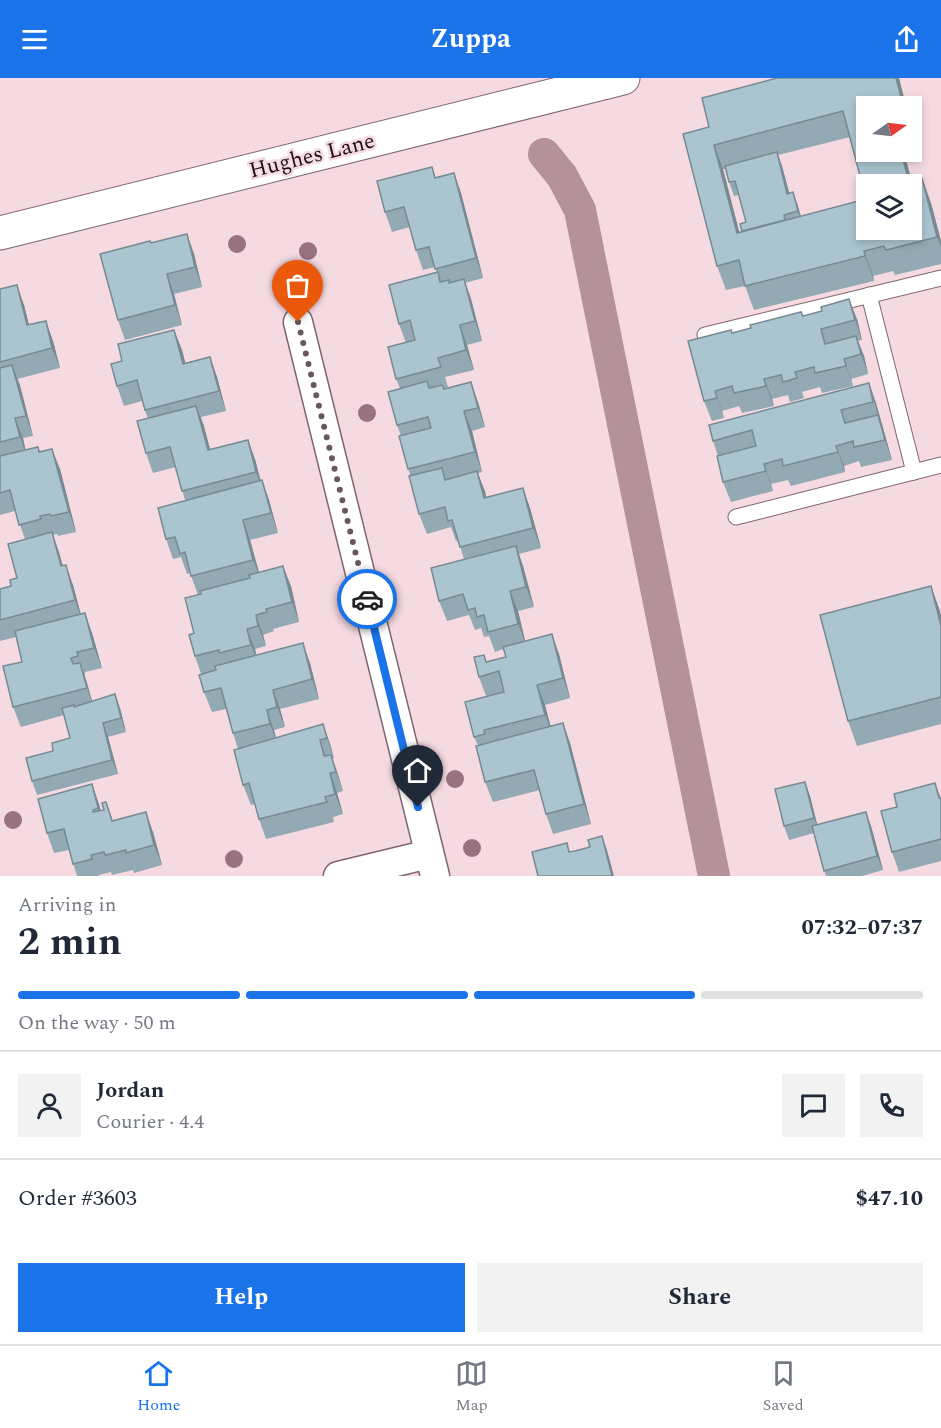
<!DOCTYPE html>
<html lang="en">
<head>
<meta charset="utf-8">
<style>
  body { margin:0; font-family:Spectral,serif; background:#f2f2f3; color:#1f2937; height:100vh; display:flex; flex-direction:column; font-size:22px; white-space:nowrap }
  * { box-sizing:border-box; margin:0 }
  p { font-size:20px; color:#747a83 }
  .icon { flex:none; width:33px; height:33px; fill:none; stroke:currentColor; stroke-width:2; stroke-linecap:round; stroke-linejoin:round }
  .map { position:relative; height:798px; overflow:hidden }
  .panel { display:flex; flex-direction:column; background:#fff; flex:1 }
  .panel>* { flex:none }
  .needle { width:39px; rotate:76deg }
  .buttons { position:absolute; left:856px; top:18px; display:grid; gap:12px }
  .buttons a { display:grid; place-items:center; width:66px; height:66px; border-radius:0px; background:#fff; box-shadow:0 3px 9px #0003; font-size:30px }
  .pin { position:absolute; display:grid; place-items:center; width:51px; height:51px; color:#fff; margin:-62px -26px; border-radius:50% 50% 50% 0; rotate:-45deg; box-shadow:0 0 6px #0007 }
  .pin .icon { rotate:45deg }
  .courier { position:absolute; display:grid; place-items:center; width:60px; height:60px; margin:-30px; border:4px solid #1a73e8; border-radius:50%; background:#fff; color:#222; box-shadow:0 2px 8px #0007 }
  .head em { font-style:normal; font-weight:700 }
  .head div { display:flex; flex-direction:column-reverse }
  .head { display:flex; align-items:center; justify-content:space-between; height:102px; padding:0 18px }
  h1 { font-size:39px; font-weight:700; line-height:45px }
  .bar { display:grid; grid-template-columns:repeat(4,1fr); gap:9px 6px; align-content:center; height:72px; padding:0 18px }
  .bar i { height:8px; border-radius:4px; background:#e0e1e3 }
  .bar .current { background:#1a73e8 }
  .bar p { grid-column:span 4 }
  .line { display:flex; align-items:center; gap:15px; padding:0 18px; border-top:2px solid #e0e1e3 }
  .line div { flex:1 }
  .round { display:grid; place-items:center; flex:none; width:63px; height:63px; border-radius:0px; background:#f2f2f3 }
  .primary-button { display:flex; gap:12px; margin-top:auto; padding:12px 18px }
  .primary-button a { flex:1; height:69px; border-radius:0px; background:#1a73e8; color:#fff; font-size:24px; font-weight:700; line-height:69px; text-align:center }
  .primary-button a+a { background:#f2f2f3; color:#1f2937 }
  header { display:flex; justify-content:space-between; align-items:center; height:78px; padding:0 18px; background:#1a73e8; color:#fff; font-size:27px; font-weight:700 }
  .menu { display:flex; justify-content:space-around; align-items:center; height:84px; border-top:2px solid #e0e1e3; background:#fff; font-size:16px; color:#747a83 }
  .menu a { display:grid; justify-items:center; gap:3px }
  .menu .current { color:#1a73e8 }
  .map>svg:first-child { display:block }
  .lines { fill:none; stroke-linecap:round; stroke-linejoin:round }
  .canal { stroke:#b5919a; stroke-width:32 }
  .service-casing { stroke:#7f666d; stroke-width:17 }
  .minor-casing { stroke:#7f666d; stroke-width:31 }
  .tertiary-casing { stroke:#7f666d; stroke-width:35 }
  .service { stroke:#fff; stroke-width:15 }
  .minor { stroke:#fff; stroke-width:28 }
  .tertiary { stroke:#fff; stroke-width:33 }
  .tree { fill:#99727f }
  .wall { fill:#93a9b3; fill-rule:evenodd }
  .shaded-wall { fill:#788a92 }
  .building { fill:#abc5d0; stroke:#788a92; stroke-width:1.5; fill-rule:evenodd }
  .done { stroke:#68575c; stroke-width:6; stroke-dasharray:0 10.8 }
  .route { stroke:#1a73e8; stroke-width:8 }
  .labels { text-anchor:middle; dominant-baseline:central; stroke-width:5; stroke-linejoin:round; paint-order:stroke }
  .street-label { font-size:22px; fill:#1b1114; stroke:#f6dae1 }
</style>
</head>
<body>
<header><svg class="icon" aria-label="menu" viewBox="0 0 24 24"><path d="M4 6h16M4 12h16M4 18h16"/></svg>Zuppa<svg class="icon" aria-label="share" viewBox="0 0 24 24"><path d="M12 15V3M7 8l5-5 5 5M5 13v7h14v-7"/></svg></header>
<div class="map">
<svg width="941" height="798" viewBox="0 0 941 798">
  <rect width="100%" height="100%" fill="#f6dae1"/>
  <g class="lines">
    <!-- canal -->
    <path class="canal" d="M544,76L562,98L580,132L714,798"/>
    <!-- service casing -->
    <g class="service-casing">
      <g id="service">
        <path d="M869,217L914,394"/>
        <path d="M705,257L941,200"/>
        <path d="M736,439L941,387"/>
      </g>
    </g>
    <!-- minor casing -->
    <g class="minor-casing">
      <g id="minor">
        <path d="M298,244L435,798"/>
        <path d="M338,798L429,776"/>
      </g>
    </g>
    <!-- tertiary casing -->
    <g class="tertiary-casing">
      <path id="tertiary" d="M0,155L623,0"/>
    </g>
    <!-- service -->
    <use href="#service" class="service"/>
    <!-- minor -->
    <use href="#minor" class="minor"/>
    <!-- tertiary -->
    <use href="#tertiary" class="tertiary"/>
  </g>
  <!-- trees -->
  <g class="tree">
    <circle cx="237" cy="166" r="9"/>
    <circle cx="308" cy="173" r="9"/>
    <circle cx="367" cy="335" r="9"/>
    <circle cx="455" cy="701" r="9"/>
    <circle cx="13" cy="742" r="9"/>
    <circle cx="472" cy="770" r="9"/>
    <circle cx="234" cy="781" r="9"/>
  </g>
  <!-- wall -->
  <g class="wall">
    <path d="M777,0H899L906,28H867V74H904L912,103L931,125L941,163V186L895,197L893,193L873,198L874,203L754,232L745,208L726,212L717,188L709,49ZM850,59L866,121L801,138L793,114L789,115L782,88L778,77ZM723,91H726L729,104L734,118L739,117L746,144L742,153L739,154Z"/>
    <path d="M454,95L461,115L483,200L465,205L471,221L482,263L467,267L474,292L445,299L448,309L444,310L478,324L485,349L472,353L482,394L478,395L486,420L523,410L530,430L541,470L519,476L523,488L534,529L518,533L525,563L559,576L570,620L545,627L550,648L563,645L570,665L591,746L553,756L546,736L540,712L493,724L485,704L478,667L474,659L504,614L486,618L479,599L487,584L506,579L503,571L495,574L489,558L484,559L481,550L475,552L469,537L447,543L439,523L464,481L458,462L456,463L451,449L427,456L419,436L401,358L397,347L400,310L396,301L406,265L399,246L437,195L435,189L423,192L416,172L410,149L392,154L385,134L436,99Z"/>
    <path d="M187,156L194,176L202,209L174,216L182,247L125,262L118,242L151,165Z"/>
    <path d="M0,211L24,227L29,247L53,263L60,290L17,301L33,358L23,360L25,372L38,369L40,374L60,391L76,454L58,458L57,456L53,457L63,488L73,507L81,536L92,555L102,590L85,594V598L92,623L120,630L126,654L108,659L118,696L37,717L32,703L53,673L70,660L64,637L21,649L13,629L22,584L16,559L0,563V511L11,508L17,500L25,461L15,433L0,437Z"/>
    <path d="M803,238L857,241L862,262L858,263L864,278L868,296L851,301L853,308L822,315L820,309L802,314L804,320L790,324L788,317L772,321L774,328L742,335L739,328L722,333L724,340L712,343L704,323L732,255Z"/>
    <path d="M174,252L182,272L185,285L210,279L217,299L226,333L201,339L210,371L255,381L261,403L262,402L269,422L278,455L250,462L259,494L291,508L299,544L273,551L274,553L263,557L266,568L255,571L256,577L310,585L319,621L280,631L285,649L274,652L276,660L323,646L330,666L334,680L332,681L343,713L337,715L343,736L333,739L334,744L266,761L259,741L255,726L251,727L243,707L238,671L233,655L226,631L212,634L204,614L201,596L195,578L194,555L198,517L190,495L187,496L181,479L173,481L166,461L185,422L176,389L153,395L146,375L148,341L142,323L124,328L117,308L122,283Z"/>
    <path d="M869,305L876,325L892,382L861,389L859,383L844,388L845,394L791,408L788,402L771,406L773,413L731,424L723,404L718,378L713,363Z"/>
    <path d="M931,508L941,538V646L857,668L848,643Z"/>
    <path d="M805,704L810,718L817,746L871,748L883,792L862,798H826L814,755L789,762L784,748Z"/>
    <path d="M935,705L941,720V783L899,794L892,774L897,729Z"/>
    <path d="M92,706L101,733L104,732L106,724L113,743L153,754L162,787L134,795L133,792L112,797L111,794L99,797V798H77L69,772L54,775L47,755Z"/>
  </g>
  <!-- shaded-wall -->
  <g class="shaded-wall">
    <path d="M896,0H899L906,28H904L901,19Z"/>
    <path d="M714,67L723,91L746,180L737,155Z"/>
    <path d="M777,74L782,88L793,129L787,116Z"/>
    <path d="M901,74H904L918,129L910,106Z"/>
    <path d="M454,95L461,115L483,200L476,180Z"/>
    <path d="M922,100L931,125L941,163V169L937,159Z"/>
    <path d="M793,114L798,128L803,147L798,133Z"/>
    <path d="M187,156L194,176L202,209L195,189Z"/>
    <path d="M864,173L873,198L874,203L865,178Z"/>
    <path d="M167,196L174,216L182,247L175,227Z"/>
    <path d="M464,201L471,221L482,263L475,243Z"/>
    <path d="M17,207L24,227L34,267L27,247Z"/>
    <path d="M849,221L857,241L862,262L855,242Z"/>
    <path d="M46,243L53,263L60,290L52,270Z"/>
    <path d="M460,247L467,267L474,292L466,272Z"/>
    <path d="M174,252L182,272L191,306L183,286Z"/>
    <path d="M856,258L864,278L868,296L861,276Z"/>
    <path d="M210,279L217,299L226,333L219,313Z"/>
    <path d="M844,281L851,301L853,308L846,288Z"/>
    <path d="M12,287L20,307L33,358L26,338Z"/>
    <path d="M764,301L772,321L774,328L766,308Z"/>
    <path d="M471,304L478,324L485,349L478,330Z"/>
    <path d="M869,305L876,325L892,382L885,362Z"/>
    <path d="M715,313L722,333L724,340L717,320Z"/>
    <path d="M196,328L204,348L215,391L208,372Z"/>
    <path d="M464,333L472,353L482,394L475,374Z"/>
    <path d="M15,340L23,360L27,379L20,359Z"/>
    <path d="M248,362L255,381L263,414L256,394Z"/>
    <path d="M836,368L844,388L845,394L838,374Z"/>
    <path d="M52,371L60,391L76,454L69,434Z"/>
    <path d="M764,386L771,406L773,413L766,393Z"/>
    <path d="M477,393L485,413L491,440L484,420Z"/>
    <path d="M262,402L269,422L278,455L271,435Z"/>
    <path d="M523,410L530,430L541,470L533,450Z"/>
    <path d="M243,442L250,462L261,502L253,482Z"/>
    <path d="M52,454L59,474L68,508L61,488Z"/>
    <path d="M516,468L523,488L534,529L526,509Z"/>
    <path d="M66,487L73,507L82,542L75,522Z"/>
    <path d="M283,488L291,508L299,544L292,524Z"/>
    <path d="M931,508L940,533L941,538V548Z"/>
    <path d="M510,513L518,533L526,566L518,546Z"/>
    <path d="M85,535L92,555L102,590L94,570Z"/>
    <path d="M256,537L263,557L266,568L258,548Z"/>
    <path d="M247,551L255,571L259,587L251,567Z"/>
    <path d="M552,556L559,576L570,620L563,600Z"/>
    <path d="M303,565L310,585L319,621L312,601Z"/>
    <path d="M80,585L87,605L94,630L87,610Z"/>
    <path d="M537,607L545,627L553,657L545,637Z"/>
    <path d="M273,612L280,631L285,649L277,629Z"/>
    <path d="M115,616L120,630L126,654L121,640Z"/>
    <path d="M267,632L274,652L277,666L270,646Z"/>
    <path d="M103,645L108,659L118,696L112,682Z"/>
    <path d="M563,645L570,665L591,746L584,726Z"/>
    <path d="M323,646L330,666L334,680L327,660Z"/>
    <path d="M320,662L337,715L343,736L335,716Z"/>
    <path d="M331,677L338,696L343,713L336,694Z"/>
    <path d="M805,704L810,718L819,754L814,740Z"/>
    <path d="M92,706L99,726L105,750L98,730Z"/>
    <path d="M146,734L153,754L162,787L154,767Z"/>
    <path d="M866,734L871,748L883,792L877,778Z"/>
    <path d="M602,758L607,772L614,798H612Z"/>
  </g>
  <!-- building -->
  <g class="building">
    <path d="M777,0H896L901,19L888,22L889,28H867V74H901L909,104L922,100L937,159L886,172L884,168L864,173L865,178L745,208L739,182L717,188L683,56L709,49L702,20ZM843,33L866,121L737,155L714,67ZM867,106H912V152H867Z"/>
    <path d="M777,74L787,116L793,114L798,133L784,137L785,142L742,153L740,146L746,144L735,103L729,104L725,88Z"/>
    <path d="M432,89L435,100L454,95L476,180L435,191L429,169L416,172L404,129L385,134L377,103Z"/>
    <path d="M187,156L195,189L167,196L175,227L118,242L100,176L150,163L151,165Z"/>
    <path d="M438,194L440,204L449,202V205L464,201L475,243L460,247L466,272L438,280L441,289L396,301L388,269L415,262L410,242L399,246L389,207Z"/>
    <path d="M17,207L27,247L46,243L52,270L0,284V211Z"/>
    <path d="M849,221L855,242L821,251L825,266L856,258L861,276L844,281L846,288L815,295L814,289L795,294L797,300L783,304L781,297L764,301L766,308L734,315L732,308L715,313L717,320L704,323L688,263L731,252L732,255L751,250L750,247L801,234L803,238L822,233L821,229Z"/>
    <path d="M174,252L183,286L210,279L219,313L145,332L137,302L117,308L111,286L122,283L118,266Z"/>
    <path d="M12,287L26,338L15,340L20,359L0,364V290Z"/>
    <path d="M427,303L429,310L442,307L444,311L471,304L478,330L464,333L475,374L408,391L399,358L431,350L428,339L397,347L388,314Z"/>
    <path d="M869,305L873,324L841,332L845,345L878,337L885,362L854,369L853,363L836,368L838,374L783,388L782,381L764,386L766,393L723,404L717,378L756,368L752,352L713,363L709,347Z"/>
    <path d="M196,328L208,372L248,362L256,394L182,413L170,369L146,375L137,343Z"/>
    <path d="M38,369L39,374L52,371L69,434L51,438L50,436L40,438L41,441L19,447L10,412L0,415V378Z"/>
    <path d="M442,390L445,402L477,393L484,420L523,410L533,450L460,469L452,442L448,443L445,429L419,436L409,398Z"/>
    <path d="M262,402L271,435L243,442L253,482L191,498L185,474L180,476L175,459L166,461L158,430Z"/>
    <path d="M52,454L61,488L66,487L75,522L0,542V511L11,508L10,502L17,500L8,466Z"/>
    <path d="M516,468L526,509L510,513L518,546L488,554L484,537L477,539L475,530L468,532L463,516L439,523L431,490Z"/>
    <path d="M283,488L292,524L266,531L267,534L256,537L258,548L247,551L251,567L219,575V572L195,578L189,557L194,555L185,520L201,516L200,513L250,500L249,497Z"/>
    <path d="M931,508L941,548V619L848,643L820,537Z"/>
    <path d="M85,535L94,570L77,574L78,578L71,580L73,586L80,585L87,610L13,629L3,588L22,584L15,553Z"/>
    <path d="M552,556L563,600L537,607L545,637L484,652L485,656L474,659L465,624L504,614L499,593L479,599L474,579L484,577L486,584L506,579L503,569Z"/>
    <path d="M303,565L312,601L273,612L277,629L267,632L270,646L233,655L221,610L204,614L199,597L216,592L215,588Z"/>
    <path d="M115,616L121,640L103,645L112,682L32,703L26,680L53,673L52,665L70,660L62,630L74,627V629Z"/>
    <path d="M563,645L584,726L546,736L534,692L485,704L476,668Z"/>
    <path d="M323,646L327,660L320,662L324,678L331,677L336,694L330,695L335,716L325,719L327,724L259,741L249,705L243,707L234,672Z"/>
    <path d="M805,704L814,740L784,748L775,711Z"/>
    <path d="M935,705L939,720H941V761L892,774L881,733L897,729L894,716Z"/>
    <path d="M92,706L98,730L93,732V734L104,732L102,725L106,724L112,743L146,734L154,767L126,775V772L105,777L104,774L91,777L92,781L73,786L64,751L47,755L38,721Z"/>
    <path d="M866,734L877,778L824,793L812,748Z"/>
    <path d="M602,758L612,798H538L532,774L567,765L569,774L575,773L590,769L588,762Z"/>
  </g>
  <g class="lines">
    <!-- done -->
    <path class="done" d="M298,244L367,521"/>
    <!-- route -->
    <path class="route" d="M367,521L418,729"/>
  </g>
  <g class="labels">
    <!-- street labels -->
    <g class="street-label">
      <text transform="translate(312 78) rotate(-14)">Hughes Lane</text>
    </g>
  </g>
</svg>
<div class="buttons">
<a><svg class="needle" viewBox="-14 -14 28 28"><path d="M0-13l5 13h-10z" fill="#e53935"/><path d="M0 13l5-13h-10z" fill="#747a83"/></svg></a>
<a><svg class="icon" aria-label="layers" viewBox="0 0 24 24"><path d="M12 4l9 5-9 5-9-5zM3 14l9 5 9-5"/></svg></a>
</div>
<div class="pin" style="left:298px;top:244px;background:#ea580c"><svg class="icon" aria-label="bag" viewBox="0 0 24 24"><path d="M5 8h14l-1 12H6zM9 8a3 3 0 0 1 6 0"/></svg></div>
<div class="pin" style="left:418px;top:729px;background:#1f2937"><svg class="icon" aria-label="home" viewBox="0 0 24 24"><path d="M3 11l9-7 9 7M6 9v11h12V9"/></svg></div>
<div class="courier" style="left:367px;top:521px"><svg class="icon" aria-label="car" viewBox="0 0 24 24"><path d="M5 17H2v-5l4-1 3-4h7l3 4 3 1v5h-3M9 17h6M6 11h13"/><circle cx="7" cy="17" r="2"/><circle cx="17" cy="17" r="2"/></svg></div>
</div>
<section class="panel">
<div class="head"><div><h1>2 min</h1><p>Arriving in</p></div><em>07:32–07:37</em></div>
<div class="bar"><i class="current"></i><i class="current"></i><i class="current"></i><i></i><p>On the way · 50 m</p></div>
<div class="line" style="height:108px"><a class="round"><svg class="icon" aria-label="person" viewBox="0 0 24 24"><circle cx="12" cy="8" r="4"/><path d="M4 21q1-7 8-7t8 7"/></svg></a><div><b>Jordan</b><p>Courier · 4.4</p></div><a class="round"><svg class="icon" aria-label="chat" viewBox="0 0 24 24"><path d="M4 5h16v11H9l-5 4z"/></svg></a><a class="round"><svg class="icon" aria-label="phone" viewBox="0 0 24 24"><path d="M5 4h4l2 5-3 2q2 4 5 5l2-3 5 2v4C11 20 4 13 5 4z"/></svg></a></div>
<div class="line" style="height:78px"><div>Order #3603</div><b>$47.10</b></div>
<div class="primary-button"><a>Help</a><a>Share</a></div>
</section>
<nav class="menu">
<a class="current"><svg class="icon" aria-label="home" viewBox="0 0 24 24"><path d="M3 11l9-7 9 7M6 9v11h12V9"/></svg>Home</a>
<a><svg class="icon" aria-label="map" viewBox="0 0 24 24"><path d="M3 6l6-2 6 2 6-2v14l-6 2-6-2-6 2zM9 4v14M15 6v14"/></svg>Map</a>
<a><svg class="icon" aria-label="saved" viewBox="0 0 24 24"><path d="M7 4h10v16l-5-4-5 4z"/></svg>Saved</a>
</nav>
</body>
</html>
